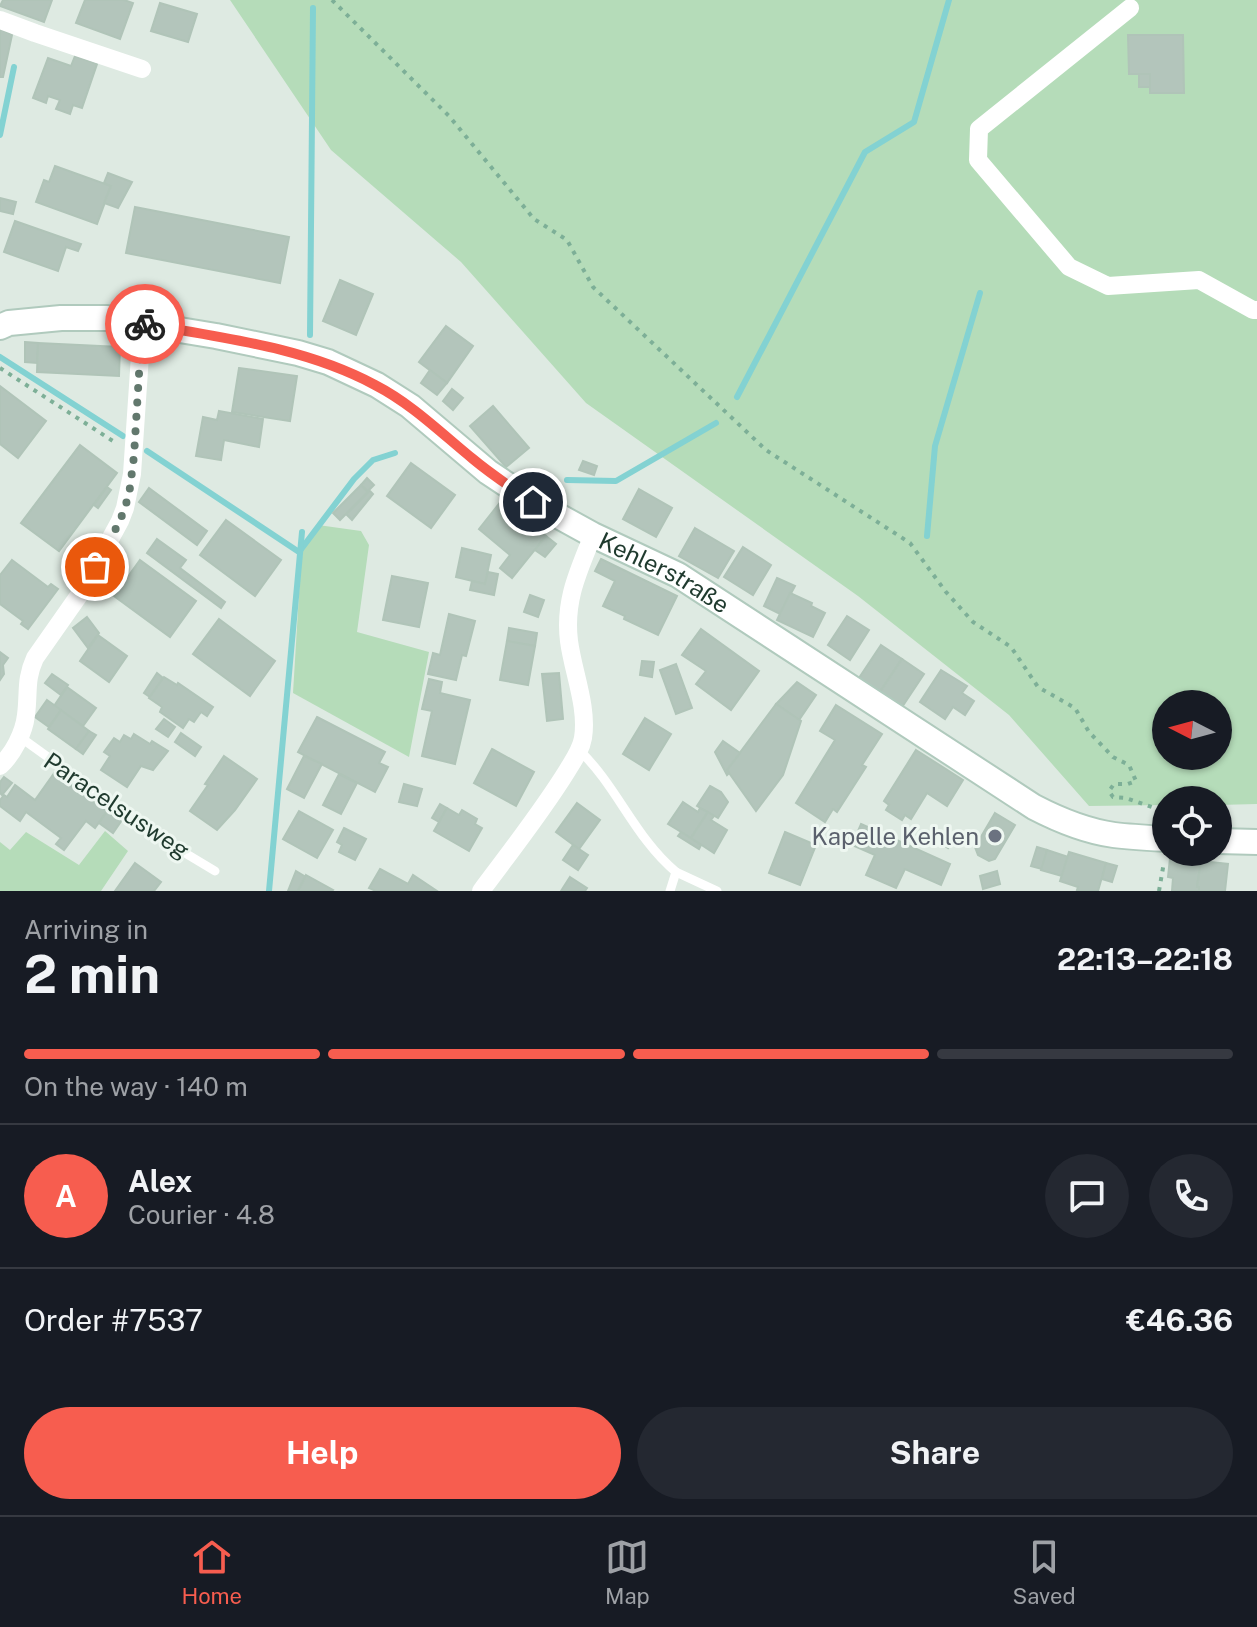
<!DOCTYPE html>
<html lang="en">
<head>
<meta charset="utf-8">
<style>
  body { margin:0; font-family:"Public Sans",sans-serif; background:#242831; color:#f1f3f6; height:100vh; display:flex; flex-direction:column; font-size:30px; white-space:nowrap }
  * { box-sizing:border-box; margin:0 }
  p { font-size:26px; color:#9ea1a6 }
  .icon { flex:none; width:44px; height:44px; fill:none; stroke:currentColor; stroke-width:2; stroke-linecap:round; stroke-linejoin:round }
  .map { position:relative; height:891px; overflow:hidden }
  .details { display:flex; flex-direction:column; background:#171b24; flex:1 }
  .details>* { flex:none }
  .needle { width:52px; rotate:276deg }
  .fabs { position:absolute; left:1152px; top:690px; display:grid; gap:16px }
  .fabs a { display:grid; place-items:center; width:80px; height:80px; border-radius:50%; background:#171b24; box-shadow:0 2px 6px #0004; font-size:40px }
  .pin { position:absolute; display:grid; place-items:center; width:68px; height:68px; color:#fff; margin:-34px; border:4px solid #fff; border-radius:50%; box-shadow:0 2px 8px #0007 }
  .courier { position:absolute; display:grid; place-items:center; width:80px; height:80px; margin:-40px; border:6px solid #f75d4f; border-radius:50%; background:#fff; color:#222; box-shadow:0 2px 10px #0007 }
  .summary em { font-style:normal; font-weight:700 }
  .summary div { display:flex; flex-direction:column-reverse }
  .summary { display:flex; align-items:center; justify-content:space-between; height:136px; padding:0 24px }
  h1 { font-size:52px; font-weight:700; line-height:60px }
  .bar { display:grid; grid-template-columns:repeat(4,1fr); gap:12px 8px; align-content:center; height:96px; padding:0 24px }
  .bar i { height:10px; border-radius:6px; background:#363941 }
  .bar .current { background:#f75d4f }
  .bar p { grid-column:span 4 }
  .line { display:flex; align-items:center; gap:20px; padding:0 24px; border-top:2px solid #363941 }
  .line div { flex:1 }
  .round { display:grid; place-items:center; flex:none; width:84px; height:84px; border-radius:42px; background:#242831 }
  .button { display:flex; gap:16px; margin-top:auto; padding:16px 24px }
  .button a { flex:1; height:92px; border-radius:48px; background:#f75d4f; color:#fff; font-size:32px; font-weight:700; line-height:92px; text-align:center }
  .button a+a { background:#242831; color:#f1f3f6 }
  .dock { display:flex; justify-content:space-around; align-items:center; height:112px; border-top:2px solid #363941; background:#171b24; font-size:22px; color:#9ea1a6 }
  .dock a { display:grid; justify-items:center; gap:4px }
  .dock .current { color:#f75d4f }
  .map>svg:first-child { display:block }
  .green { fill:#b5dcb9; fill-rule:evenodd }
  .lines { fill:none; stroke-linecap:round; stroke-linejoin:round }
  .stream { stroke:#83d2d2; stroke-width:6 }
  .building { fill:#b3c5bb; stroke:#b0c4b8; stroke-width:2 }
  .secondary-casing { stroke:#b0cabd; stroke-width:28 }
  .path { stroke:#7daf97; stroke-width:4; stroke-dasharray:4 6; stroke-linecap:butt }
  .lane { stroke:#fff; stroke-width:9 }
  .street { stroke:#fff; stroke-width:18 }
  .secondary { stroke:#fff; stroke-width:24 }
  .done { stroke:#62786d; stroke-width:8; stroke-dasharray:0 14.4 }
  .route { stroke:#f75d4f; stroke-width:10 }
  .worship-dot { fill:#6b7280; stroke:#eef7f1; stroke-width:3 }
  .labels { text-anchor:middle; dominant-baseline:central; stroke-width:6; stroke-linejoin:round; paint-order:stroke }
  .street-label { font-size:24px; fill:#1f3a2e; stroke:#eef7f1 }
  .worship-label { font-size:24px; fill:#5b616d; stroke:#eef7f1; text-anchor:end }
</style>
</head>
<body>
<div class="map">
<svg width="1257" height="891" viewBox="0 0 1257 891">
  <rect width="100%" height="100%" fill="#deeae2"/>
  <!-- green -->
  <g class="green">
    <path d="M230,0H1257V804L1218,805V800H1166V805L1089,806L1009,715L858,596L586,403L461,262L331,150ZM1166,704H1218V756H1166Z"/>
    <path d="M318,525L361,531L369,545L357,632L429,652L409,757L293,693L301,561L304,545Z"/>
    <path d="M105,831L128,851L101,891H0V842L10,850L26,832L79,865Z"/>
  </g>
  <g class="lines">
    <!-- stream -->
    <g class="stream">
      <path d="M0,135L14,67"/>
      <path d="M310,335L313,8"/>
      <path d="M0,357L123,436"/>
      <path d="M737,397L865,152L914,122L949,0"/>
      <path d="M147,451L299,552L354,479L373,460L395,453"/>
      <path d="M567,480L616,481L716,423"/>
      <path d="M927,536L935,446L980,293"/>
      <path d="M269,891L302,532"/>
    </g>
  </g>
  <!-- building -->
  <g class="building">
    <path d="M3,0H52L44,22L0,6Z"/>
    <path d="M85,0H124L133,3L120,39L76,23Z"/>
    <path d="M160,3L197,14L188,42L151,31Z"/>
    <path d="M0,28L12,35L3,77H0Z"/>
    <path d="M1128,35H1183L1184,93H1150V74H1129Z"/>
    <path d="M75,56L97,64L82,108L73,105L70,114L56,109L60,100L48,96L46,103L33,98L48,58L71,66Z"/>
    <rect x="1139" y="74" width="11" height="13"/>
    <path d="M55,166L111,186L97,224L36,202L44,180L49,182Z"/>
    <path d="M108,173L132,182L118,208L104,203L111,186L104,183Z"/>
    <path d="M0,198L16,202L13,214L0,211Z"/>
    <path d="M135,207L289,237L280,283L126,253Z"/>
    <path d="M15,221L81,244L78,251L66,247L58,271L4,252Z"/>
    <path d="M340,280L373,294L356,335L323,321Z"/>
    <path d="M446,326L473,346L447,383L419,362Z"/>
    <path d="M25,342L38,343L37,363L25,362Z"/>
    <path d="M38,343L120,347L119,376L37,372Z"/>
    <path d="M239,368L297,376L290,421L232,412Z"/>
    <path d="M430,370L447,383L437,395L421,383Z"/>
    <path d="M0,386L46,421L18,458L0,444Z"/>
    <path d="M452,389L463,398L453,410L443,401Z"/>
    <path d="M493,406L529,448L506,467L470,426Z"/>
    <path d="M219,411L263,419L259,447L224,440L221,460L196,456L203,417L217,420Z"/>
    <path d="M80,445L117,473L59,551L21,523Z"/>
    <path d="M583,461L597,466L594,475L579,470Z"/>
    <path d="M411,463L455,495L431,528L387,496Z"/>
    <path d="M367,478L374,485L369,490L373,494L352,520L346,514L368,492L361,485Z"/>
    <path d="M361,485L368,492L340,520L333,513Z"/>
    <path d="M107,487L111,490L98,508L94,505Z"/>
    <path d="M149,488L207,531L197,545L139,502Z"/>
    <path d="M639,489L672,508L656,537L623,519Z"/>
    <path d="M502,500L546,536L512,578L500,568L510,555L479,529Z"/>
    <path d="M226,520L281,560L255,596L200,555Z"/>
    <path d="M695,528L734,551L718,578L679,556Z"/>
    <path d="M546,536L556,544L545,557L535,550Z"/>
    <path d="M157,539L186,560L180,568L225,602L221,608L147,553Z"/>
    <path d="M743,547L771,565L753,595L724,577Z"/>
    <path d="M462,548L491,555L485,584L456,577Z"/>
    <path d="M601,559L677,596L658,635L624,619L625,616L603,606L615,581L595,571Z"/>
    <path d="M12,560L48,587L51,584L58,589L28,629L21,624L23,621L0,604V575Z"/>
    <path d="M140,560L196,601L170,637L114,596Z"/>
    <path d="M488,572L498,574L494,595L470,590L472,581L485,584Z"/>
    <path d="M392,576L428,583L419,627L383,620Z"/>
    <path d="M777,578L795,586L780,614L764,606Z"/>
    <path d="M790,593L812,603L811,606L825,613L813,637L777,620Z"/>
    <path d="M530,595L544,600L538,617L524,612Z"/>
    <path d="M449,614L475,621L466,656L462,655L456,680L428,674L433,653L440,655Z"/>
    <path d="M847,616L869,630L850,660L828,645Z"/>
    <path d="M87,617L99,633L88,648L73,628Z"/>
    <path d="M219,619L275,661L250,696L193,654Z"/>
    <path d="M509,628L537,633L535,646L507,641Z"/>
    <path d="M701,629L759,671L731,710L696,684L706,671L682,655Z"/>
    <path d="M98,635L127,656L109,682L80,661Z"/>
    <path d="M507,641L535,646L528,685L500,680Z"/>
    <path d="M881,645L902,659L880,692L859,678Z"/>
    <path d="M0,652L8,658L3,665L4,674L0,680Z"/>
    <path d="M902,659L924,674L902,707L880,692Z"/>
    <path d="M642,661L654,662L652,677L640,675Z"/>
    <path d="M676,664L692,708L676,714L660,670Z"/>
    <path d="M941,670L967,686L962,693L974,701L965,715L953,707L945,719L920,702Z"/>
    <path d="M157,673L163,678L150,697L144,693Z"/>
    <path d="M559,673L563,719L547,721L542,674Z"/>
    <path d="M52,674L68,685L61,695L45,683Z"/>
    <path d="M164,677L177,685L178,683L213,707L207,716L201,712L194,722L189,719L183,728L160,712L162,707L149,698Z"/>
    <path d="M429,679L442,682L440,693L470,700L455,764L422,756L432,711L422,709Z"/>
    <path d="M797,682L816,695L799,720L776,704Z"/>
    <path d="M67,687L96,708L83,726L54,706Z"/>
    <path d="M47,700L61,710L49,727L35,717Z"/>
    <path d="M776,704L801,721L783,775L756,811L727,770Z"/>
    <path d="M836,705L882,734L862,765L866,767L837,812L833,809L825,822L796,803L835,740L820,731Z"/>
    <path d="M61,710L89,731L76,749L48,729Z"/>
    <path d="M317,717L385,752L379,763L388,767L375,792L298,752Z"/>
    <path d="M645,718L671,734L649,770L623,754Z"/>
    <path d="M164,719L175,727L168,737L156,729Z"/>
    <path d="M89,731L96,735L83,754L76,749Z"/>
    <path d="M181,733L201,747L195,756L175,742Z"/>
    <path d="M134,734L150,744L152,741L168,751L153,770L141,766L127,787L101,770L110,756L104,752L114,738L120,742L124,735L131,739Z"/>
    <path d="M723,741L740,753L727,770L729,773L727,775L715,752Z"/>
    <path d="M492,749L534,772L516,806L474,783Z"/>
    <path d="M916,750L963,780L947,806L927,793L911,819L905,815L902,820L886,810L889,805L884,801Z"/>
    <path d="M224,756L257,779L235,810L217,830L190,811L208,785L205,784Z"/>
    <path d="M304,756L322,764L304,798L287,789Z"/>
    <path d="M55,772L107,811L95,828L86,821L64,850L56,844L61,838L26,812L20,821L0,806V800L4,795L7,797L15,785L35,800Z"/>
    <path d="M339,774L357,783L341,814L323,805Z"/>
    <path d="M4,777L12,783L2,795L0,793V782Z"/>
    <path d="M404,784L422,789L417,806L399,802Z"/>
    <path d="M710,786L721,792L728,802L718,818L697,806Z"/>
    <path d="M683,802L698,812L700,808L708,812L691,838L668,824Z"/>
    <path d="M577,803L600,820L579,849L556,832Z"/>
    <path d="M440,804L447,808L439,822L432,818Z"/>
    <path d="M447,808L459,815L462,810L477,819L475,824L482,828L469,851L434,831Z"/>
    <path d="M108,810L122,820L113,833L99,823Z"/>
    <path d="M299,811L333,830L317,858L283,839Z"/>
    <path d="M708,812L714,816L711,820L727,830L714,853L691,838Z"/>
    <path d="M995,813L1015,825L995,859L989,861L978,855L975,847Z"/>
    <path d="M861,824L950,864L941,885L905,869L896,888L866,875L875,855L852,845Z"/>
    <path d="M344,828L366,839L355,860L339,852L342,845L337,842Z"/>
    <path d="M681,832L701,845L699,849L678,836Z"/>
    <path d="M785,832L816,845L800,885L769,873Z"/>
    <path d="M945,833L954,838L948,848L940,843Z"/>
    <path d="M573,845L588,855L578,870L563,860Z"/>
    <path d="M1037,847L1047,850L1042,869L1031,866Z"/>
    <path d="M1047,850L1068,857L1062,876L1041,870Z"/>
    <path d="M1069,852L1106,863L1098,891H1080L1077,890L1078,887L1060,881Z"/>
    <path d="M1170,858L1201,862L1197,887H1199V891H1172L1173,878L1168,877Z"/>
    <path d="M1201,861L1228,864L1225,891H1199V887H1197Z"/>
    <path d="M135,863L161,882L154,891H115Z"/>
    <path d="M1106,863L1117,866L1112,882L1102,879Z"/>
    <path d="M380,869L408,884L413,875L437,891H376L369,888Z"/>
    <path d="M296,871L306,877L298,891H288Z"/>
    <path d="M997,871L1000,884L983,889L980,876Z"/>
    <path d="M306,875L333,890L332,891H298Z"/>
    <path d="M570,877L587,888L585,891H561Z"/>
  </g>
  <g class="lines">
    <!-- secondary casing -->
    <g class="secondary-casing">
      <g id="secondary">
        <path id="s1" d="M0,327L9,323L61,318H107L216,336L298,353L328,362L377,385L410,406L488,472L533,502L593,535L678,575L1034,807C1059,820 1085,831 1114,835C1131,837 1149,838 1166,839"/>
        <path d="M1218,841L1257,842"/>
      </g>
    </g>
    <!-- path -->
    <g class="path">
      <path d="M332,0L449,116L534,219L567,240L593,287L766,450L910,543L946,592L973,622L1011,647L1038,687L1075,708L1089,732L1113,757L1129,765L1136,781L1128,784H1114L1109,791L1113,797L1126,798L1166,812"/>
      <path d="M0,368L116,443"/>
      <path d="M1159,891L1164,862"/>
    </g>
    <!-- lane -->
    <g class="lane">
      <path d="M20,737L160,838L215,871"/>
      <path d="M579,750C617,786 635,838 676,872L670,891"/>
      <path d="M676,872L717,891"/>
    </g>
    <!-- street -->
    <g class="street">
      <path d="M1130,8L979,129L978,160L1069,267L1108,286L1199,280L1253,310H1257"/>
      <path d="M0,20L35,33L142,69"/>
      <path d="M0,766C13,754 24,733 26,715C29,692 25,680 35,658L82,591L120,521L125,508L132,474L141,341L144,324"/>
      <path d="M481,891C510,852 541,813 567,771C573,761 581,750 583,738C588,707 573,672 569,641C564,601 578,572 593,535"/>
    </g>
    <!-- secondary -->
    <use href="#secondary" class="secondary"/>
  </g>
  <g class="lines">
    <!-- done -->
    <path class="done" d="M95,567L120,521L129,495L134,456L141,341L145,324"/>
    <!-- route -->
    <path class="route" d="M145,324C223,338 304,347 375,385C412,404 441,433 473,459C492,475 512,488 533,502"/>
  </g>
  <!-- markers -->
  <circle class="worship-dot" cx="995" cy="836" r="8"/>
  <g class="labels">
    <!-- street labels -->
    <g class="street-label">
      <text stroke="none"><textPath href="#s1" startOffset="732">Kehlerstraße</textPath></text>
      <text transform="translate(117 805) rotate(34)">Paracelsusweg</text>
    </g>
    <!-- worship labels -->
    <g class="worship-label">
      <text x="979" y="836">Kapelle Kehlen</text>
    </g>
  </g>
</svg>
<div class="fabs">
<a><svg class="needle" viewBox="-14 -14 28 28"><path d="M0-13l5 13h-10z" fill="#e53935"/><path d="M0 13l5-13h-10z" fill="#9ea1a6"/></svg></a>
<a><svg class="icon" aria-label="locate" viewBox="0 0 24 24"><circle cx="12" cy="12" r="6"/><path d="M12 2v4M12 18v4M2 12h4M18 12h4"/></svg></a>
</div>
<div class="pin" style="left:95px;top:567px;background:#ea580c"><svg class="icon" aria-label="bag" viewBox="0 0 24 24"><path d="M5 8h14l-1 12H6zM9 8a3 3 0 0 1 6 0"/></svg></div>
<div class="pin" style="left:533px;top:502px;background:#1f2937"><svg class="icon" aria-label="home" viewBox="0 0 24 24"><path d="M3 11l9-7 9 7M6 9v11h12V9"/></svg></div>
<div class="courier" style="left:145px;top:324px"><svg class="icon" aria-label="bike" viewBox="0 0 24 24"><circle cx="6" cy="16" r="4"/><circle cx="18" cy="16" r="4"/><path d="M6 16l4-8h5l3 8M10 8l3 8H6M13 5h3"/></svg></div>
</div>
<section class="details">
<div class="summary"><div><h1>2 min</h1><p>Arriving in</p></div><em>22:13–22:18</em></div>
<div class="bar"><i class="current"></i><i class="current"></i><i class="current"></i><i></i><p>On the way · 140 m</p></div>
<div class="line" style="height:144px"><b class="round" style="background:#f75d4f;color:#fff">A</b><div><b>Alex</b><p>Courier · 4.8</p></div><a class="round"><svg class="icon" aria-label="chat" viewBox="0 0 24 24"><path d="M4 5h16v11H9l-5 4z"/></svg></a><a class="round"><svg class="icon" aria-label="phone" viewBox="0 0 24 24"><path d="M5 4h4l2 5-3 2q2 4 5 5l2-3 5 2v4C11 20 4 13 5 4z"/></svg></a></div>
<div class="line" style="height:104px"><div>Order #7537</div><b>€46.36</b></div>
<div class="button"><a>Help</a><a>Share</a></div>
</section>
<nav class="dock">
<a class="current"><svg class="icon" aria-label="home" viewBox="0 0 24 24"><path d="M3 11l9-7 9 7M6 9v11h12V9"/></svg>Home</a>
<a><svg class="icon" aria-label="map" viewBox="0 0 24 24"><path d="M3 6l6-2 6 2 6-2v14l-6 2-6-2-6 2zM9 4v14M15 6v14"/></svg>Map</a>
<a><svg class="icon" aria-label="saved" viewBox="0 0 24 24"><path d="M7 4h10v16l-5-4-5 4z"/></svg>Saved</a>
</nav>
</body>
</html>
